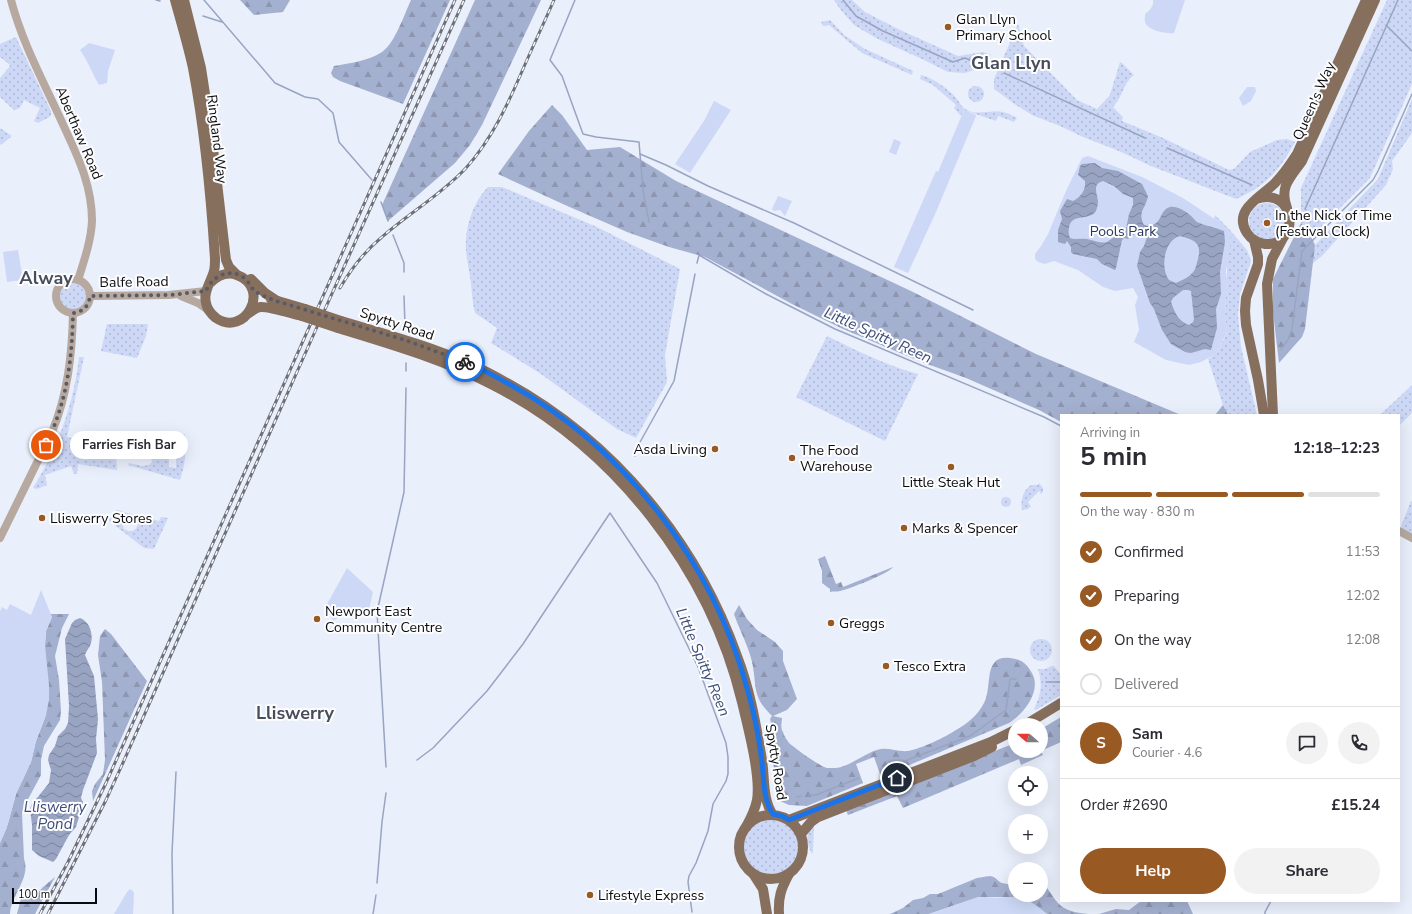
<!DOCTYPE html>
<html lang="en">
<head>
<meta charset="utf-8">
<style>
  body { margin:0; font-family:"Nunito Sans",sans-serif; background:#f2f2f3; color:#2b2b33; height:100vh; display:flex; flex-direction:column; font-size:15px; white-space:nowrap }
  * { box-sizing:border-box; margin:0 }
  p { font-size:13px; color:#7c7c81 }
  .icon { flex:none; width:22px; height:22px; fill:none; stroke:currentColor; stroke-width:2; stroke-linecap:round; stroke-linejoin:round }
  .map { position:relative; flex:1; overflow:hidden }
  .drawer { position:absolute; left:1060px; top:414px; width:340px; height:488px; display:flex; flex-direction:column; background:#fff; border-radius:0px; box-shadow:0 4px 16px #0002 }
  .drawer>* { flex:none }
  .needle { width:26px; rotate:290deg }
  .controls { position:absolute; left:1008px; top:718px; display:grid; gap:8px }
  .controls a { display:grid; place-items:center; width:40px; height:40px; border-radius:50%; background:#fff; box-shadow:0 4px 16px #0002; font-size:20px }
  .scale { position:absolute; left:12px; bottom:10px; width:85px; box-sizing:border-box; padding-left:4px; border:2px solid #090b10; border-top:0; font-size:11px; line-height:14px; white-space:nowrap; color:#090b10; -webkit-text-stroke:3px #fdfdfd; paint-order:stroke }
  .pin { position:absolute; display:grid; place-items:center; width:34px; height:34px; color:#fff; margin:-17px; border:2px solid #fff; border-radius:50%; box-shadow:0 1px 4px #0007 }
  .courier { position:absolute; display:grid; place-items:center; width:40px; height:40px; margin:-20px; border:3px solid #1a73e8; border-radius:50%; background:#fff; color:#222; box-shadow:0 1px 5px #0007 }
  .bubble { position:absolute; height:28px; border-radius:14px; background:#fff; box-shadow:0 4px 16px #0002; font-size:13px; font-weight:700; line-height:28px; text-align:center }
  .summary em { font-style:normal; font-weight:700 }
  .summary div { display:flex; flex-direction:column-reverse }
  .summary { display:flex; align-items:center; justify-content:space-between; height:68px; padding:0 20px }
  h1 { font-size:26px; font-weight:700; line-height:30px }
  .bar { display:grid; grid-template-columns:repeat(4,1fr); gap:6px 4px; align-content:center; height:48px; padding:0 20px }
  .bar i { height:5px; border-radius:3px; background:#e1e1e2 }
  .bar .selected { background:#995922 }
  .bar p { grid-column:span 4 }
  .line { display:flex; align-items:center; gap:10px; padding:0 20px; border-top:1px solid #e1e1e2 }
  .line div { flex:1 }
  .round { display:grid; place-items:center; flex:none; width:42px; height:42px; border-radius:21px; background:#f2f2f3 }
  ol { padding:0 20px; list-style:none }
  li { display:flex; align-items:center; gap:12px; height:44px }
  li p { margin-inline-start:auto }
  li .icon { padding:4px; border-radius:50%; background:#995922; color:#fff; stroke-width:4 }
  li:last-child { color:#7c7c81 }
  li i { width:22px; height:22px; border:2px solid #e1e1e2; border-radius:50% }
  .cta { display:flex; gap:8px; margin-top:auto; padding:8px 20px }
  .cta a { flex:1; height:46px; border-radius:24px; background:#995922; color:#fff; font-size:16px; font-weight:700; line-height:46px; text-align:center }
  .cta a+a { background:#f2f2f3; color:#2b2b33 }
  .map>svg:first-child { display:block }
  .grass { fill:url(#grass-dots); fill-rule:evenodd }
  .forest { fill:url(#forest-firs) }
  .green { fill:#cdd8f6 }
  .water { fill:url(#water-waves); fill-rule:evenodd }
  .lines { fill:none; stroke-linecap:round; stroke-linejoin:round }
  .stream { stroke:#98a4c2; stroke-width:1.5 }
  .minor { stroke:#b7a9a0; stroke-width:8 }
  .major { stroke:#876f5e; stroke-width:10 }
  .rail-casing { stroke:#6d7078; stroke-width:3 }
  .rail { stroke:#fdfdfd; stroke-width:1.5; stroke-dasharray:4.5; stroke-linecap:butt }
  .major-bridge { stroke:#876f5e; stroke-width:10 }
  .done { stroke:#585b63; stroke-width:4; stroke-dasharray:0 7.2 }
  .route { stroke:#1a73e8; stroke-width:5 }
  .poi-dot { fill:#995922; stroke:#fdfdfd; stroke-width:1.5 }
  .labels { text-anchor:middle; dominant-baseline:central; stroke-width:4; stroke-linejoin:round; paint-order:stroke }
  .poi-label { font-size:14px; fill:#090b10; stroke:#fdfdfd; text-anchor:start }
  .street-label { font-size:14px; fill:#090b10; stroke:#fdfdfd }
  .park-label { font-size:14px; fill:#283761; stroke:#fdfdfd }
  .water-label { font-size:15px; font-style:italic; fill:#3d4d79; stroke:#fdfdfd }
  .district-label { font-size:18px; font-weight:bold; fill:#474d5a; stroke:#fdfdfd }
</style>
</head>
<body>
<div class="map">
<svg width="1412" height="914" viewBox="0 0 1412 914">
  <defs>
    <pattern id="grass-dots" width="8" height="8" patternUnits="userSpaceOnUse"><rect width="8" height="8" fill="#cdd8f6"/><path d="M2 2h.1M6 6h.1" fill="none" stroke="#afb8d2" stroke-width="1.8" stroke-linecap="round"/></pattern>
    <pattern id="forest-firs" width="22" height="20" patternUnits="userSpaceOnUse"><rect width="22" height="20" fill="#a4b0cf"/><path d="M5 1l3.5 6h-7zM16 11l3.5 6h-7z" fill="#8c96b1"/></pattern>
    <pattern id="water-waves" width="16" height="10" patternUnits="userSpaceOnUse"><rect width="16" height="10" fill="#98a4c2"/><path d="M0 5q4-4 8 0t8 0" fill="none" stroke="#7a849c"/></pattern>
  </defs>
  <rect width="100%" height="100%" fill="#eaeffc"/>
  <!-- grass -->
  <g class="grass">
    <path d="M834,0H852L865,12L900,30L958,56L983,52L991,55L974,70L965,73L948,72L924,60L878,39L864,31L854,25L840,9Z"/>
    <path d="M1387,0H1412V84L1370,178L1311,237L1301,223V188Z"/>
    <path d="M830,20L844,35L865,49L913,71L912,75L862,53L829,25L823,26L821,22Z"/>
    <path d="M1018,24L1024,46L1077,100L1097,109L1110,95L1120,62L1122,63L1134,75C1123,83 1123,97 1113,107L1123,117L1122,121L1163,138L1229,170L1234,169L1250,152L1277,140L1287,139L1295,142C1280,170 1266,186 1236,199L1151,166L1119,151L1083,137L1060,126L1032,115L1016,105L994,89V79Z"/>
    <path d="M16,37L51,111V116L38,123L34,121L40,108L24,100L20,108L14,110L0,97V78L10,66L9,64L0,57V44Z"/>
    <path d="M921,75C933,78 949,89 957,99C960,103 962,108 967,110C978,116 992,109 1003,112C1008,113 1013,116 1017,118L1014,122L998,116L996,121L964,110L961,116L954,108L956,105L933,85L920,79Z"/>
    <circle cx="976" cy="94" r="8"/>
    <path d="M1412,99V133L1392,161L1393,169L1386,185L1322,256L1312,264L1315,245L1378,179Z"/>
    <path d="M0,128L12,136L1,145L0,144Z"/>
    <path d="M488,187H502L597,227L680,269L665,355L667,382L636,438L617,429L538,372L491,343L497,328L475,313C472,301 472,289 470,276C468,265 465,251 466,240C467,221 475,200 488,187Z"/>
    <circle cx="1267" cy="221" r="18"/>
    <path d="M1215,215L1230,230L1247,250L1251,261L1240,294L1238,315L1241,347L1257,415H1228L1223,405L1208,359L1216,354L1227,333L1225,317L1227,279V232L1214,219Z"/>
    <circle cx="73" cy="296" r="14"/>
    <path d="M107,324H148L146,336L137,358L101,351Z"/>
    <path d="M827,336C857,351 886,365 918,374L885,441L796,397Z"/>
    <path d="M79,357H84L67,437L114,449L116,451L117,470L78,464L77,474H74L71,466L45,475L47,485L37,489L33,488C58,448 74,403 79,357Z"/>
    <path d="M1412,385V413L1399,426V415H1380Z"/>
    <path d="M174,433L185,434C187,450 185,465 180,480L128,465L129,463L142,466L149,465L152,462L151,457L147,453L140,452L135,455H129L127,447H171V441ZM169,450H176V468L169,467Z"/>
    <path d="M1039,483L1043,488V492L1041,494L1039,491L1028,502L1031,506L1028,509L1022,510C1020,501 1023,490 1031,485H1038Z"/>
    <circle cx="1006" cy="502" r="5"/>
    <path d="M1411,501H1412V534L1402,529L1401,526Z"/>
    <path d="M116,510L159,521L161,517L168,518L154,549L144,548L108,520L111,518L122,523L124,529C131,533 136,531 138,524L137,519L133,517H127L116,513Z"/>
    <circle cx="1041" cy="650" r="11"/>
    <path d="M1052,666H1054L1061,675V695L1036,710L1034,709C1041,694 1043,685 1038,669H1045Z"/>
    <circle cx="771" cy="848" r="29"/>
    <path d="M814,823L813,851L812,854C805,840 806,835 814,823Z"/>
  </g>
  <!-- forest -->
  <g class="forest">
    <path d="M240,0H290L283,12L254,15Z"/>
    <path d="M411,0H450L403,104L340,81L333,77L331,73L334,66C350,63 369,61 382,52C395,43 404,15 411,0Z"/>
    <path d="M475,0H541L482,125L470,145L455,163L388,221L382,205Z"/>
    <path d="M552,105L562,115L587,150L620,147L676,181L911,291L1036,354L1181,415H1061V422L1039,410L966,378L919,361L843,329L792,304L705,257L669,247L627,232L565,205L498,174L529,131Z"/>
    <path d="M1301,223L1310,234L1315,245L1305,329L1302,337L1279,363L1273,312V279Z"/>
    <path d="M1223,405L1228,415H1215Z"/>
    <path d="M825,556L836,584L841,582L843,587L893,567C888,574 849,589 840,591C837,592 833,591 830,592V589L822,583V571L818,559Z"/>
    <path d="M739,605L747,619L757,630L775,642L783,651V661L797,699L787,710L773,716L782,718C782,722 780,728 783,732C784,736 787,740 789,743C796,749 819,766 827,768C829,768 834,768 836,768C852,766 865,752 881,749C890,748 899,752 908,751C920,749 946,737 956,730C967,724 978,715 984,703C993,687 982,655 1010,658C1019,659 1025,662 1030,670C1044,688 1025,713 1009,723L881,777L874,757L856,764L863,783L807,806L789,805L780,801L771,752L773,732L770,719L772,716C750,695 758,684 751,658C747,643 739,629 734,614Z"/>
    <path d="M50,614H69L62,628L55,656L59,680L61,711L60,720L44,746L41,760V775L26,803L22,813L24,859C31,878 11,895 10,914H0V843L7,827L16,794L31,762L36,741L46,715L45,645L46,631L52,617Z"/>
    <path d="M105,629L111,634L147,681L93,801L92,791L95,784L103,774L105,760L102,682L98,655L100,636Z"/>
    <path d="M1061,717V742L1041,751L1043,755L1021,765L1019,759L903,808L897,796L848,815L846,810L1015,743V751H1041V729Z"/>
    <path d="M990,876C997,877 997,881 1002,883C1006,884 1010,884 1015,886V895H1041L1042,883C1049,888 1052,897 1058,903C1065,911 1078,913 1088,914H1047C1028,899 1022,897 998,897C991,897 985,898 979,897L929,914H890L903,908L913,900L923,898L930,894H938L977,878Z"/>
    <path d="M55,877L35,914H17L21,898H33L43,887Z"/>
    <path d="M1141,901H1187L1193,914H1099L1116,909L1129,910Z"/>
  </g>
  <!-- green -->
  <g class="green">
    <path d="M1153,0H1185L1174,33C1167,34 1150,31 1146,24C1144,21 1145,17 1145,14C1150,10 1154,6 1153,0Z"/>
    <path d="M89,43L115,50L108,71L107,83L99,85C92,73 88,61 80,50Z"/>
    <path d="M1247,87H1255L1256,91L1251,101L1243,106L1239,98Z"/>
    <path d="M714,101L731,110L690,173L675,164L704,121Z"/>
    <path d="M964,110L976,115V116L936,212L908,273L894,267L936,171L938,172Z"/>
    <path d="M894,139L901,142L896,155L889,152Z"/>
    <path d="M1088,156L1142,177L1183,198L1222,224L1230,233L1231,241L1226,271L1227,279L1225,317L1227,332L1216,354L1201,362L1189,365L1166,360L1134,342L1139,330L1135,305L1138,297L1133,288L1115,291L1103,287L1078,270L1054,261L1045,264L1038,262L1035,259V254L1041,246L1048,234L1066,191L1082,158Z"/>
    <path d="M778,196L792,201L785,216L780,210L774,211L772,209Z"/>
    <path d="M18,250L23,280L7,282L3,252Z"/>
    <path d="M347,568L373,592L367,618C355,612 343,613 333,621L326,606Z"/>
    <path d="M41,590L52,617L46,631L45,645L49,685V700L46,715L36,741L31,762L16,794L7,827L0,843V611L2,607L7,610L10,604L31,615Z"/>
    <path d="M130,889L132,890L134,893L133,914H114L127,892Z"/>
    <path d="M978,897C992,900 1006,895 1020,898C1030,900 1040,908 1047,914H929Z"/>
  </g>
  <!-- water -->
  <g class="water">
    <path d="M1095,163L1102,168L1118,171L1142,184L1148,196C1146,208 1137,212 1144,225C1163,229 1158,210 1170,207C1177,206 1185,211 1190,215C1193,217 1194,220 1197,222C1205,226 1215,227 1224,231L1225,242L1220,272L1221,294L1216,309L1217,328L1211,350L1205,349L1191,353L1185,352L1171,344L1162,330L1154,309L1150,303L1137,266L1140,252L1144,246L1147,237L1145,232L1139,231L1128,239L1124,238L1122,240L1116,268L1115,270L1102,264L1097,259L1073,254L1071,252V247L1067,241L1065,244L1058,242V230L1062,219L1060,211L1067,199L1073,201C1081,197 1086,190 1085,181L1078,175L1080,166L1082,164ZM1103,181L1114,186L1123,194L1133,198V205L1129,214L1126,229L1107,242C1099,244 1094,240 1087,239C1081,238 1076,240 1070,238C1069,235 1068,232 1069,228C1071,212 1089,222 1096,211C1097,208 1098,205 1098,201C1097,193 1092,184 1103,181ZM1180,236C1195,240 1202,243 1198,259C1197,262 1196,268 1194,271C1190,277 1182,280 1176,283L1169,280C1160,268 1164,240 1180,236ZM1183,290H1188L1191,291L1194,319L1193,322L1189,325C1178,321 1175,313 1171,302L1173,298Z"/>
    <path d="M80,618C91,622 94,637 90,646C88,649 86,652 85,655L94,676L95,687L98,719L96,739L97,753L83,790L81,798L83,802L82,807L76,827L69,835L56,859L53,862L39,856L32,850V825L30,809L33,801L37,798L49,783L51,770L48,760L49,755L55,746L58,736L65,729L68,723L69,706L65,639L72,623L75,620Z"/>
  </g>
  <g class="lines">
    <!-- stream -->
    <g class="stream">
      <path d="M156,0L160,1"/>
      <path d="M204,0L275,83L305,97L318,99L333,113L339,142L372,180"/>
      <path d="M575,0L550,60L562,76L583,134L596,137L639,142L643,190L649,222"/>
      <path d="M843,0L856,16L883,31L953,62L965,58L979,64"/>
      <path d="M203,16L222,22"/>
      <path d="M1386,25L1412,51"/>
      <path d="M1004,73L1145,138"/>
      <path d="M1167,148L1252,185"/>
      <path d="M640,154L666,165L708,186L794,223L973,310"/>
      <path d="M381,202L388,221"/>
      <path d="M1305,209L1398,0"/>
      <path d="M393,235L404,263V272"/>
      <path d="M697,263L699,255L766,294L835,329L1044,417L1061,426"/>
      <path d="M404,296L405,326"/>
      <path d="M1281,349L1288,340L1292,329L1302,251L1373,180L1378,171L1412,94"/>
      <path d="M406,363V371"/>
      <path d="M635,456L639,444L674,381L695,274"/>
      <path d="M1046,682H1060"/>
      <path d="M417,760L433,748L487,691L523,644L610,513L657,583L698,667L726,743L728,757V774L726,781L713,804L708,831L696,863L689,876L688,882L692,912"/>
      <path d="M386,767L377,612L404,492L406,388"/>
      <path d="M889,767L970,736L1006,710L1010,679H1016"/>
      <path d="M809,795H816L859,778"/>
      <path d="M797,797L801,796"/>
      <path d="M377,883L382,822L386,793"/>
      <path d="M173,914L172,853L176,772"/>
      <path d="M373,914L376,895"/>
      <path d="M1265,914V912L1271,901"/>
    </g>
    <!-- minor -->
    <g class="minor">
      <path d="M11,0C23,46 47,88 66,131C80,161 92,188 92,221C91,241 84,261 78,280"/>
      <circle cx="73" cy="296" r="17"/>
      <path d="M90,296L169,295L206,291"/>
      <path d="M181,296L198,303L208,310"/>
      <path d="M1399,531L1412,538"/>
      <path d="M0,538L52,432C68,394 72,354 73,313"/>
    </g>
    <!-- major -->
    <g class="major">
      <path d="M175,0C181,22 188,45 193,68C205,131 211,195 215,259C215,263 215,267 214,271C211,282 203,292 206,303C207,309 211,314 216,318C245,338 272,288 237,275C227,271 217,276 210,283"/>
      <path d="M184,0L201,68L212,140L226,260L229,267L236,274"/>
      <path d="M1256,199C1297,186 1301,246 1265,244C1258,243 1251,239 1247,233C1232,210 1261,197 1275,183C1284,174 1290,165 1297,154L1366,0"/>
      <path d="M1287,208C1279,187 1290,178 1302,161L1375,0"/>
      <path d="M1254,240L1258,257V264L1246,298L1245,311L1246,325L1258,380L1264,415"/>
      <path d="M251,279L265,293L277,301"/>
      <path d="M271,299L305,309"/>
      <path d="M249,313C253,310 256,308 260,307C270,306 292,314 302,316"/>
      <path d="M341,321C385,334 430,346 472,365C484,370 495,376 507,383C614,442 696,541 737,656C750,689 756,725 762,760C765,778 762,799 773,815"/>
      <path d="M338,328C390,344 442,359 491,384C614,446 710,569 742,702C748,727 761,776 757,800C755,810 751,818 746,827"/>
      <path d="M1273,415L1267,284L1272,259L1283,238"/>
      <path d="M1025,725L1061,703"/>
      <circle cx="771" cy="847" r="32"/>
      <path d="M789,820L991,742L1015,730"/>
      <path d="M801,834L811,822L818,817L974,756L992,747"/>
      <path d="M754,875L763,889L767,914"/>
      <path d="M779,914C778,897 781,889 789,874"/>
    </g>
    <!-- rail casing -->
    <g class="rail-casing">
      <g id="rail">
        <path d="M340,288C351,269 365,251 382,237C409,213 441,195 466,168C492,139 508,104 523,69C533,46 544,23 554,0"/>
        <path d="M40,914L68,862L106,783L455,0"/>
        <path d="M48,914L106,800L122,765L317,327L464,0"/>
      </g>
    </g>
    <!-- rail -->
    <use href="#rail" class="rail"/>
    <!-- major-bridge -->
    <g class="major-bridge">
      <path d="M305,309L341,321"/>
      <path d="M302,316L338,328"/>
    </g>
  </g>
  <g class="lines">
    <!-- done -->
    <path class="done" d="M46,445C67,401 72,361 73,313C83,312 89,306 90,296L170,295L206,291C212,276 230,267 244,278C249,281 250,287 254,290C259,295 267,297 273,300L408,341L465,362"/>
    <!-- route -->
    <path class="route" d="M465,362C481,368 496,377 511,385C625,448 713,563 747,688C754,712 759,737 762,762C764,779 763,800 773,814L782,816L789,820L897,778"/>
  </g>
  <!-- markers -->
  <g class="poi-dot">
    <circle cx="948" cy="27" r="4"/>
    <circle cx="1267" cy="223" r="4"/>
    <circle cx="715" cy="449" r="4"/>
    <circle cx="792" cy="458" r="4"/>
    <circle cx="951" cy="467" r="4"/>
    <circle cx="42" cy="518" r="4"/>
    <circle cx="904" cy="528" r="4"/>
    <circle cx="317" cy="619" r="4"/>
    <circle cx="831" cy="623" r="4"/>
    <circle cx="886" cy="666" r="4"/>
    <circle cx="590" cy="895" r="4"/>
  </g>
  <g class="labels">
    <!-- poi labels -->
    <g class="poi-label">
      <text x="956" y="19">Glan Llyn<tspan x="956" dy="16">Primary School</tspan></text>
      <text x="1275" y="215">In the Nick of Time<tspan x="1275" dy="16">(Festival Clock)</tspan></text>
      <text x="707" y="449" text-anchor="end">Asda Living</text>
      <text x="800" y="450">The Food<tspan x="800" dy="16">Warehouse</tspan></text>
      <text x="951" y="482" text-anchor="middle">Little Steak Hut</text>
      <text x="50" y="518">Lliswerry Stores</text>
      <text x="912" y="528">Marks &amp; Spencer</text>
      <text x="325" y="611">Newport East<tspan x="325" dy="16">Community Centre</tspan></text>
      <text x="839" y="623">Greggs</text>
      <text x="894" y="666">Tesco Extra</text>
      <text x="598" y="895">Lifestyle Express</text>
    </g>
    <!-- street labels -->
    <g class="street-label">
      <text transform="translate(1314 101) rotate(-66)">Queen's Way</text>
      <text transform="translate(79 133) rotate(67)">Aberthaw Road</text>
      <text transform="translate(217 139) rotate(83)">Ringland Way</text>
      <text transform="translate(134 282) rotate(-1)">Balfe Road</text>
      <text transform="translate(397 324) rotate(18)">Spytty Road</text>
      <text transform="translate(776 762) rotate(81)">Spytty Road</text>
    </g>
    <!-- park labels -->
    <g class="park-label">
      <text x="1123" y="231">Pools Park</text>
    </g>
    <!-- water labels -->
    <g class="water-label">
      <text transform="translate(878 335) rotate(24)">Little Spitty Reen</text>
      <text transform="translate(703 662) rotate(67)">Little Spitty Reen</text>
      <text x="55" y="807">Lliswerry<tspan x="55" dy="17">Pond</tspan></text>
    </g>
    <!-- district labels -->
    <g class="district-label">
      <text x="1011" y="63">Glan Llyn</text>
      <text x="46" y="278">Alway</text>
      <text x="295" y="713">Lliswerry</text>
    </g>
  </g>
</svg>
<div class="controls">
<a><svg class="needle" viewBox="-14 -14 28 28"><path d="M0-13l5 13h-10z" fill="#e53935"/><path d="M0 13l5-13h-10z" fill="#7c7c81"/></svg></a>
<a><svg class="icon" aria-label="locate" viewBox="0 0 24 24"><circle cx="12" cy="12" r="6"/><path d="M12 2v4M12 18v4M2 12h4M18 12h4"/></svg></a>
<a>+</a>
<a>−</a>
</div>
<div class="scale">100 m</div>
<div class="pin" style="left:46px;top:445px;background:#ea580c"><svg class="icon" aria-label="bag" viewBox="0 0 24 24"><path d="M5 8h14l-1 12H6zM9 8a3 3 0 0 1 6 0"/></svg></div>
<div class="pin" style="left:897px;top:778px;background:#1f2937"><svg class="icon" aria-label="home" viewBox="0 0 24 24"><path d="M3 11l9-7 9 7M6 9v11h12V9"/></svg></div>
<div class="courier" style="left:465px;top:362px"><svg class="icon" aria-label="bike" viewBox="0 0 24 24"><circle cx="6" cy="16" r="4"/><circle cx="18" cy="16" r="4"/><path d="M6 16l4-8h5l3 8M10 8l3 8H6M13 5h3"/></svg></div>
<div class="bubble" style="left:70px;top:431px;width:118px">Farries Fish Bar</div>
<section class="drawer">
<div class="summary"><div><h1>5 min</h1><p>Arriving in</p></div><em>12:18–12:23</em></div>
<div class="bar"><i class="selected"></i><i class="selected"></i><i class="selected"></i><i></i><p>On the way · 830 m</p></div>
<ol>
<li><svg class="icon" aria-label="check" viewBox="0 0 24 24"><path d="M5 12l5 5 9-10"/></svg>Confirmed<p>11:53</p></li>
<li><svg class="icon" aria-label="check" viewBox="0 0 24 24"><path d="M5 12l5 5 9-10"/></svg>Preparing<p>12:02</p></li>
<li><svg class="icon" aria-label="check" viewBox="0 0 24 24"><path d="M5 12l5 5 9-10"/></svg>On the way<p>12:08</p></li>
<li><i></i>Delivered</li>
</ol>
<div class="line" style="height:72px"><b class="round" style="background:#995922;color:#fff">S</b><div><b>Sam</b><p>Courier · 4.6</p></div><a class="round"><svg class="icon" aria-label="chat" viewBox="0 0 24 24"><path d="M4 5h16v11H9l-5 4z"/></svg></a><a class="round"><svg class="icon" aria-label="phone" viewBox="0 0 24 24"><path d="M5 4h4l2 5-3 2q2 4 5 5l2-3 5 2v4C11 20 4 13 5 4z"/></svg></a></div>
<div class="line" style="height:52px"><div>Order #2690</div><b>£15.24</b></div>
<div class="cta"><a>Help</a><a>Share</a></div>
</section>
</div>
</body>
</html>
